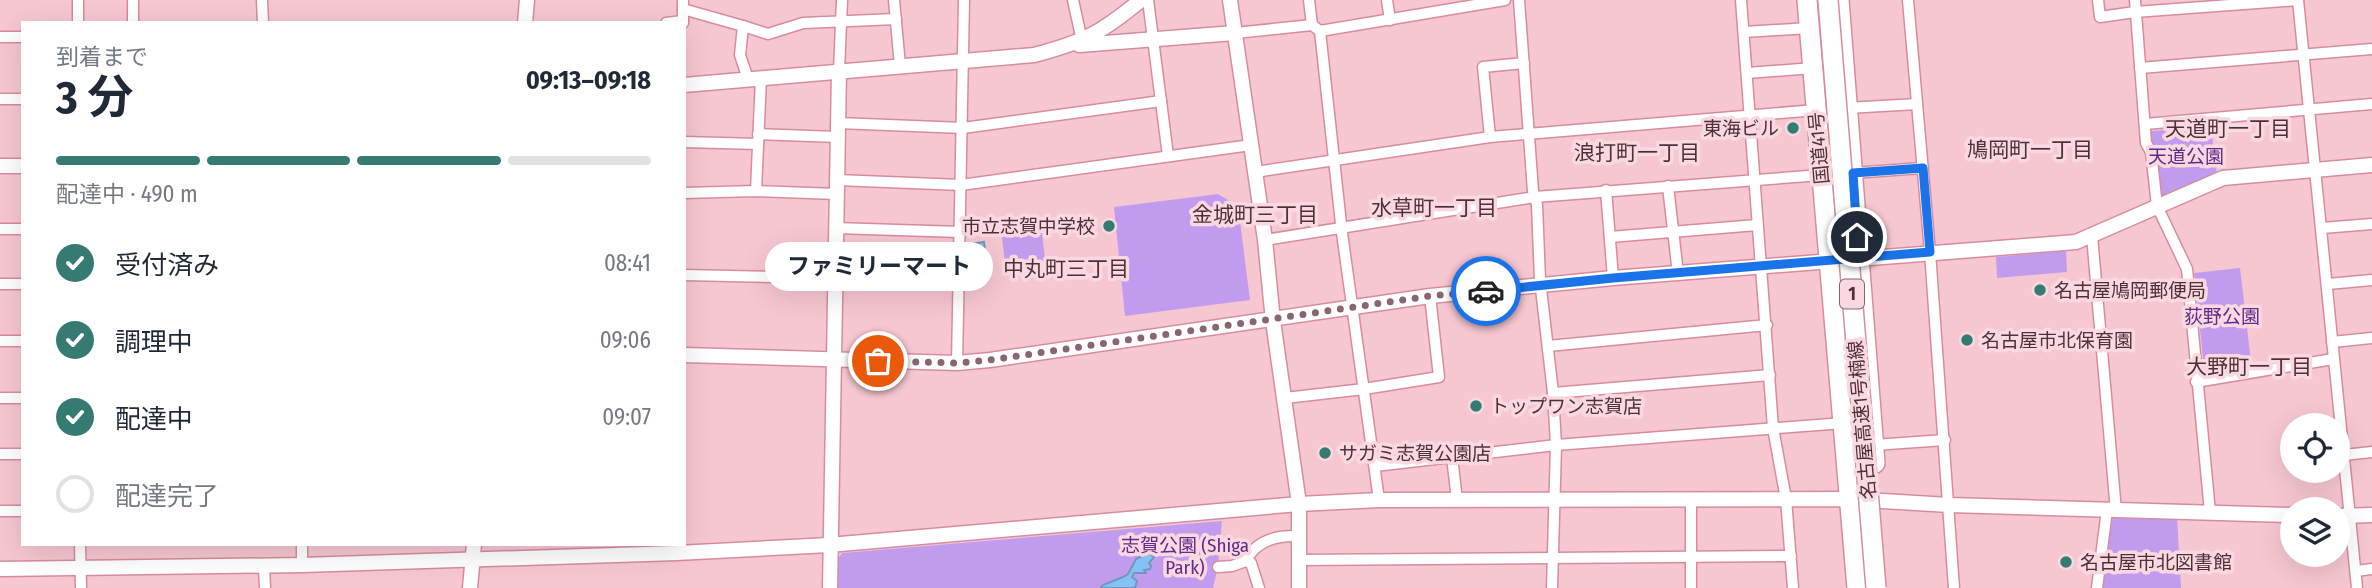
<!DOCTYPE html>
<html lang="ja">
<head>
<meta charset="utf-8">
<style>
  body { margin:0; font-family:"Fira Sans Condensed","Noto Sans JP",sans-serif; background:#f2f2f3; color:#1f2937; height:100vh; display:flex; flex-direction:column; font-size:26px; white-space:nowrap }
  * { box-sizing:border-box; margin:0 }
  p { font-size:23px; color:#747a83 }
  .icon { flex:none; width:38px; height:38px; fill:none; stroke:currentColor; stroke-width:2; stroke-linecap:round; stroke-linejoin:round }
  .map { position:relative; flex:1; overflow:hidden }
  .side { position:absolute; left:21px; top:21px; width:665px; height:525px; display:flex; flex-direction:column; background:#fff; border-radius:0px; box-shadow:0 7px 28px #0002 }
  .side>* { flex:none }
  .fabs { position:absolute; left:2280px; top:413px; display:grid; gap:14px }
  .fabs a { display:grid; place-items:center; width:70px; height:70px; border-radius:50%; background:#fff; box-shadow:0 7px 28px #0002; font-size:35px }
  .pin { position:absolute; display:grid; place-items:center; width:60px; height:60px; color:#fff; margin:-30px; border:4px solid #fff; border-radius:50%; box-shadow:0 2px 7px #0007 }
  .courier { position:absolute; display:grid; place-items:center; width:70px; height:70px; margin:-35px; border:5px solid #1a73e8; border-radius:50%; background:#fff; color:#222; box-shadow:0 2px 9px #0007 }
  .bubble { position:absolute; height:49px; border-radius:24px; background:#fff; box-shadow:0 7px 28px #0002; font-size:23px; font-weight:700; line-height:49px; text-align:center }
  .head em { font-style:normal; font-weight:700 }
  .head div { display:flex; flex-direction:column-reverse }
  .head { display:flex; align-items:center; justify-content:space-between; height:119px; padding:0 35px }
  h1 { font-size:46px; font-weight:700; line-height:52px }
  .bar { display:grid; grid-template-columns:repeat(4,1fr); gap:10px 7px; align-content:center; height:84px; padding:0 35px }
  .bar i { height:9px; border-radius:5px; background:#e0e1e3 }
  .bar .selected { background:#357b72 }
  .bar p { grid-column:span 4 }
  ol { padding:0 35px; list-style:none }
  li { display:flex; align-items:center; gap:21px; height:77px }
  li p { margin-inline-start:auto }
  li .icon { padding:7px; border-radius:50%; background:#357b72; color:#fff; stroke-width:4 }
  li:last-child { color:#747a83 }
  li i { width:38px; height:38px; border:4px solid #e0e1e3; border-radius:50% }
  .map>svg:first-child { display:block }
  .green { fill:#c19cee }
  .water { fill:#82c2f6; stroke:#7396bd; stroke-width:2 }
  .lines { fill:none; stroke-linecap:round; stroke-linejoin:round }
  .street-casing { stroke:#d78c9e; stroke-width:13 }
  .secondary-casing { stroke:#d78c9e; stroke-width:17 }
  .highway-casing { stroke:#d78c9e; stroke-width:22 }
  .street { stroke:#fff; stroke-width:10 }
  .secondary { stroke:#fff; stroke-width:14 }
  .highway { stroke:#fff; stroke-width:19 }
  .highway-bridge-casing { stroke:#d78c9e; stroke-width:22; stroke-linecap:butt }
  .highway-bridge { stroke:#fff; stroke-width:19 }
  .done { stroke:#8a656e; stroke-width:7; stroke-dasharray:0 12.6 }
  .route { stroke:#1a73e8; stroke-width:9 }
  .poi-dot { fill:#357b72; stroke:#f9d9df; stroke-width:2.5 }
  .labels { text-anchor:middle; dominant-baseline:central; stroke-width:7; stroke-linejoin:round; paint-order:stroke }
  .shield { fill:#f9d9df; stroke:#83636a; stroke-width:2 }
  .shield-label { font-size:18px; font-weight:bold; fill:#503038 }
  .poi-label { font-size:19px; fill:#503038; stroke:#f9d9df; text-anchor:start }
  .street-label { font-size:19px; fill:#503038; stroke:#f9d9df }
  .park-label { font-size:19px; fill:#5e2c8c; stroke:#f9d9df }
  .neighbourhood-label { font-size:21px; fill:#503038; stroke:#f9d9df }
</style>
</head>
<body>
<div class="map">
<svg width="2372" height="588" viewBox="0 0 2372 588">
  <rect width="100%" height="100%" fill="#f7c7d1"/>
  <!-- green -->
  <g class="green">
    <path d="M2211,126L2217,175L2164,197L2160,196L2156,147L2150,142L2149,134L2152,131Z"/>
    <path d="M1218,194L1238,206L1250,300L1125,316L1114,207Z"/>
    <path d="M1041,226L1046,266L1006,270L1001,230Z"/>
    <path d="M2066,251L2067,272L1997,278L1996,257Z"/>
    <path d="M2240,268L2251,362L2204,367L2194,273Z"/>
    <path d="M2113,515L2177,517L2181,588H2102Z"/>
    <path d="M1222,521L1218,567L1213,588H838V559L842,553Z"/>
  </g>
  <!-- water -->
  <g class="water">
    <path d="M984,242L988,275L974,277L970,244Z"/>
    <path d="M1149,553L1154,557L1149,563L1151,566L1150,569L1144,570L1146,573H1134L1132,577L1137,581L1135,588H1101L1103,585L1123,577L1128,574L1136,559Z"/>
  </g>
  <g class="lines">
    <!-- street casing -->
    <g class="street-casing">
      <g id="street">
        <path d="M78,0V23"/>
        <path d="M133,0V23"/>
        <path d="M262,0L263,23"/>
        <path d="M894,0L900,66"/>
        <path d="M1073,0L1082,41"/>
        <path d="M1148,0L1168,156"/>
        <path d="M1309,0L1312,25"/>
        <path d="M1387,0L1390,20"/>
        <path d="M1519,0L1533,191L1537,205L1540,280L1553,393L1556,445L1552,588"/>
        <path d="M1741,0L1773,428L1786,499L1793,588"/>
        <path d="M1908,0L1930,252L1954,588"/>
        <path d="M2098,0L2100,17L2135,12L2298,0"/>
        <path d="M2135,0L2146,143L2151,152L2157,206L2187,269L2210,512"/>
        <path d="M2298,0L2357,588"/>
        <path d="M683,9L743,26L740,55L748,79"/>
        <path d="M666,23L683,21"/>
        <path d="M683,23V0"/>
        <path d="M743,26L768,34L803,23L896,19"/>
        <path d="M1320,31L1505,0"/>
        <path d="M1744,32L1809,28"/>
        <path d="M1235,33L1312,25L1320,31L1342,233L1379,500"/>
        <path d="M0,37H23"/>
        <path d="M2140,68L2372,49"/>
        <path d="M839,71L842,0"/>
        <path d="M1747,73L1813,68"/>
        <path d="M0,99H23"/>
        <path d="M1847,108L1917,104"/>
        <path d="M838,123L963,128L1161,101"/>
        <path d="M2145,124L2372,104"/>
        <path d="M758,134L838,137"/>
        <path d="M1490,137L1483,67L1524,63"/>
        <path d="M684,142L758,144"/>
        <path d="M1255,172L1490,137L1816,110"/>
        <path d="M1852,173L1923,168"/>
        <path d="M837,180L961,185L1251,145"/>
        <path d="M1668,186L1678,274"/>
        <path d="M1606,190L1613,278"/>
        <path d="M756,191L761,78"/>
        <path d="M684,193L756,191L836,194"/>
        <path d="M835,228L960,232"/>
        <path d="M2322,228L2372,224"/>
        <path d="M0,229H23"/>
        <path d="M2092,236L2116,511"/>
        <path d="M1610,237L1757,225"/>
        <path d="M1265,240L1535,197L1821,175"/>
        <path d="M684,275L959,281"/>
        <path d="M0,284H23"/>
        <path d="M2328,284L2372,280"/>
        <path d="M0,341H23"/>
        <path d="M2332,342L2372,338"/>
        <path d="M1548,346L1767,325"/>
        <path d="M957,363L964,0"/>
        <path d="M2196,382L2333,359"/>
        <path d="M1553,393L1770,375"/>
        <path d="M0,398H23"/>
        <path d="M1285,398L1364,389L1439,377L1430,296"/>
        <path d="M1874,445L1945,440"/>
        <path d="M0,454H23"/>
        <path d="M2344,455L2372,452"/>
        <path d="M1452,457L1457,500"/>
        <path d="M1375,466L1556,445L1844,423"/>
        <path d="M1691,499V588"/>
        <path d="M0,511H23"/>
        <path d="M80,544L81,588"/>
        <path d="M302,544V565"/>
        <path d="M1299,560L1791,556"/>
        <path d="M264,566L265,588"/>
        <path d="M1218,567L1232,566L1246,561"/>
        <path d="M2356,571L2372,569"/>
        <path d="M1259,588L1251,563L1246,561C1255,542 1274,536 1294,536"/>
        <path d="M2097,588L2107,510"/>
      </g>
    </g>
    <!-- secondary casing -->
    <g class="secondary-casing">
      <g id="secondary">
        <path d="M1230,0L1265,240L1273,321L1299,504V588"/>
        <path d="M525,23L527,0"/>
        <path d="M1079,45L1235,33"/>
        <path d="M684,85L1034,55C1084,42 1101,33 1141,0"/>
        <path d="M0,166H23"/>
        <path d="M684,355L957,363L990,360L1430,296L1613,278L2076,242L2223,178L2372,165"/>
        <path d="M2338,516L2372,515"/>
        <path d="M0,569L302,565L677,553L829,545L1299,504L1379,500L1849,499L1949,505L2292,515"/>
        <path d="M470,588L474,544"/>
        <path d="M830,588L839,71"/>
      </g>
    </g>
    <!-- highway casing -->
    <g class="highway-casing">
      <g id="highway">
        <path d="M1807,0L1857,588"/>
        <path d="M1839,0L1875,463"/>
      </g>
    </g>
    <!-- street -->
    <use href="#street" class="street"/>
    <!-- secondary -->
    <use href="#secondary" class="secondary"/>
    <!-- highway -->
    <use href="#highway" class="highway"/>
    <!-- highway-bridge casing -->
    <g class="highway-bridge-casing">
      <path id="highway-bridge" d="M1828,0L1876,588"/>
    </g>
    <!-- highway-bridge -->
    <use href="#highway-bridge" class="highway-bridge"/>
  </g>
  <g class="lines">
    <!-- done -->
    <path class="done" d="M878,361L957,363L990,360L1430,296L1486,291"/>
    <!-- route -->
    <path class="route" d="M1486,291L1613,278L1930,252L1923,168L1853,173L1857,237"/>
  </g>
  <!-- markers -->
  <g class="poi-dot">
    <circle cx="1793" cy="128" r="7"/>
    <circle cx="1109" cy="226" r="7"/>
    <circle cx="2040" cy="290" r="7"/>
    <circle cx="1967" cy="340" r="7"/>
    <circle cx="1476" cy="406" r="7"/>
    <circle cx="1325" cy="453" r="7"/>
    <circle cx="2066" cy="562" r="7"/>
  </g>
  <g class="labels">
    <!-- shield labels -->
    <rect class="shield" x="1840" y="279.5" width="24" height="29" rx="5"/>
    <g class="shield-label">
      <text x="1852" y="294">1</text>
    </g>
    <!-- poi labels -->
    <g class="poi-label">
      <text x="1779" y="128" text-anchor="end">東海ビル</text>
      <text x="1095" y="226" text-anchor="end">市立志賀中学校</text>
      <text x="2054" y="290">名古屋鳩岡郵便局</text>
      <text x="1981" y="340">名古屋市北保育園</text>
      <text x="1490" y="406">トップワン志賀店</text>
      <text x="1339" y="453">サガミ志賀公園店</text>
      <text x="2080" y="562">名古屋市北図書館</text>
    </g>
    <!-- street labels -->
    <g class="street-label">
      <text transform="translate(1819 148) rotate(-95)">国道41号</text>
      <text transform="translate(1862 420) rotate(-95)">名古屋高速1号楠線</text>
    </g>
    <!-- park labels -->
    <g class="park-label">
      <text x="2186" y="156">天道公園</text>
      <text x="2222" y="316">荻野公園</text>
      <text x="1185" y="545">志賀公園 (Shiga<tspan x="1185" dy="22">Park)</tspan></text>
    </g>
    <!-- neighbourhood labels -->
    <g class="neighbourhood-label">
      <text x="2228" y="129">天道町一丁目</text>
      <text x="2030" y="150">鳩岡町一丁目</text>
      <text x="1637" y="153">浪打町一丁目</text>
      <text x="1434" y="208">水草町一丁目</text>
      <text x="1255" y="215">金城町三丁目</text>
      <text x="1066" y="269">中丸町三丁目</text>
      <text x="2249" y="367">大野町一丁目</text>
    </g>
  </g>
</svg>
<div class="fabs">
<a><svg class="icon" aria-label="locate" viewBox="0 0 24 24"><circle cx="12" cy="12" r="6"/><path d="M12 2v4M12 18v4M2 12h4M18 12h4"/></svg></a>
<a><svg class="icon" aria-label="layers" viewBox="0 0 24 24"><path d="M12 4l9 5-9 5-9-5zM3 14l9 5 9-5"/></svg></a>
</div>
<div class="pin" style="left:878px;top:361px;background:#ea580c"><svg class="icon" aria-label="bag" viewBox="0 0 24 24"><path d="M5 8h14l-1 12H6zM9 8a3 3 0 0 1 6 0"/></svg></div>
<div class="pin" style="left:1857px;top:237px;background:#1f2937"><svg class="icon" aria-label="home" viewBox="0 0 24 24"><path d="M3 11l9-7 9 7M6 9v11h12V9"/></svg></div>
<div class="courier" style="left:1486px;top:291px"><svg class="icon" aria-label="car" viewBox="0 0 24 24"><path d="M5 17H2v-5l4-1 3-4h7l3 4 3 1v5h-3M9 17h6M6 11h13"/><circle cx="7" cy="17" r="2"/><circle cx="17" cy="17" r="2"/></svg></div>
<div class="bubble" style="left:765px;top:242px;width:228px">ファミリーマート</div>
<section class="side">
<div class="head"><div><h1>3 分</h1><p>到着まで</p></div><em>09:13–09:18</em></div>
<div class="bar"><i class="selected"></i><i class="selected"></i><i class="selected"></i><i></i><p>配達中 · 490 m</p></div>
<ol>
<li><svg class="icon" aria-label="check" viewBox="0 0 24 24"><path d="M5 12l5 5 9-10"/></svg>受付済み<p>08:41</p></li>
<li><svg class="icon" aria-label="check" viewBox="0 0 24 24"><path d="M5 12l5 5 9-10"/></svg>調理中<p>09:06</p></li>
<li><svg class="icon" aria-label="check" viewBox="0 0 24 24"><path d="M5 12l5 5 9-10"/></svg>配達中<p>09:07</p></li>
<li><i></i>配達完了</li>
</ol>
</section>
</div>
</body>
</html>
